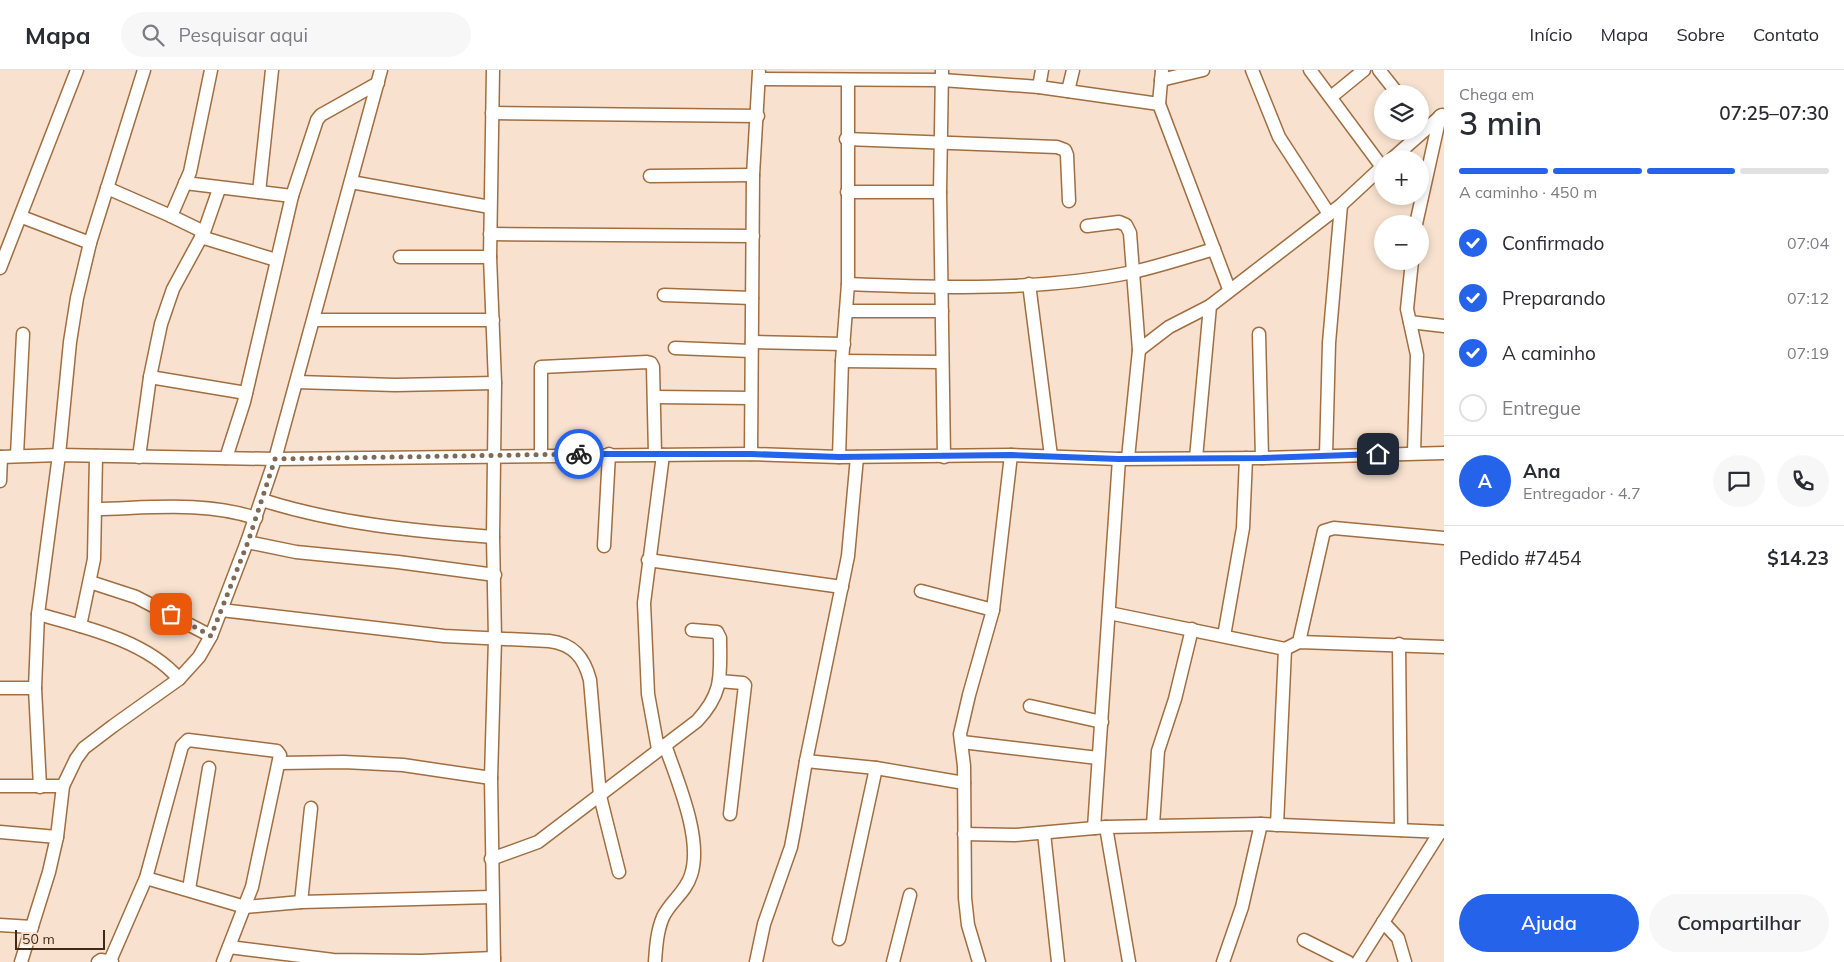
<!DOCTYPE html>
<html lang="pt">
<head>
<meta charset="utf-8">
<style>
  body { margin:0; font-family:Mulish,sans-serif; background:#f7f7f7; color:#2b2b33; height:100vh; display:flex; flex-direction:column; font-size:19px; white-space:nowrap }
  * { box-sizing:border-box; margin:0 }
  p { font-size:16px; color:#7c7c81 }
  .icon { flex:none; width:28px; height:28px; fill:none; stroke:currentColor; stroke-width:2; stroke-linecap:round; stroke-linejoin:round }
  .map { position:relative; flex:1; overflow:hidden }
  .sheet { display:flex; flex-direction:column; background:#fff; width:400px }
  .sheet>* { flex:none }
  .controls { position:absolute; left:1374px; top:15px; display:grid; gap:10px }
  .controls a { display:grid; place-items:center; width:55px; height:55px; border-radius:50%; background:#fff; box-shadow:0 2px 8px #0003; font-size:25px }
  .scale { position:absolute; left:15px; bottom:12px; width:90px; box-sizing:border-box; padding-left:5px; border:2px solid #3e2916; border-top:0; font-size:14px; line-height:18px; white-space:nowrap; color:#3e2916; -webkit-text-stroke:4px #f8e2cf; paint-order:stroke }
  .pin { position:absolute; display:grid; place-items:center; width:42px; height:42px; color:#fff; margin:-21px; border-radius:10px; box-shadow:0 2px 8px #0006 }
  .courier { position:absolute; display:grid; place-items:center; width:50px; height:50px; margin:-25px; border:4px solid #2563eb; border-radius:50%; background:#fff; color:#222; box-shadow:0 1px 6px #0007 }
  .summary em { font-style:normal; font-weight:600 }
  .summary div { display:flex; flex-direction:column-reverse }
  .summary { display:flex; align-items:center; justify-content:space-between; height:85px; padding:0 15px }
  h1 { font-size:32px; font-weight:600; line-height:38px }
  .bar { display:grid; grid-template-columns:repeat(4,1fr); gap:8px 5px; align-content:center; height:60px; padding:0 15px }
  .bar i { height:6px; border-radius:4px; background:#e1e1e2 }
  .bar .on { background:#2563eb }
  .bar p { grid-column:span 4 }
  .line { display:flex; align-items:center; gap:12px; padding:0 15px; border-top:1px solid #e1e1e2 }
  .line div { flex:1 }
  .round { display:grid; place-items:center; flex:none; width:52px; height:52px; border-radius:26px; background:#f7f7f7 }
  ol { padding:0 15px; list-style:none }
  li { display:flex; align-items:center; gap:15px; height:55px }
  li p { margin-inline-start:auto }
  li .icon { padding:5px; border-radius:50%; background:#2563eb; color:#fff; stroke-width:4 }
  li:last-child { color:#7c7c81 }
  li i { width:28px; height:28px; border:2px solid #e1e1e2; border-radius:50% }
  .cta { display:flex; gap:10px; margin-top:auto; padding:10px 15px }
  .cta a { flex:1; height:58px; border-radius:30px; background:#2563eb; color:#fff; font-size:20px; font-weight:600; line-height:58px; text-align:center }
  .cta a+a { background:#f7f7f7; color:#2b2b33 }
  header { display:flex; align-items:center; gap:30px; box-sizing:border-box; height:70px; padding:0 25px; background:#fff; border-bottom:1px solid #e1e1e2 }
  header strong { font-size:24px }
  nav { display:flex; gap:28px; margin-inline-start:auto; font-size:18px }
  .search { width:350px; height:45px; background:#f7f7f7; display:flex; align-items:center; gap:12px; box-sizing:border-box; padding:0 18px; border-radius:28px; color:#7c7c81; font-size:19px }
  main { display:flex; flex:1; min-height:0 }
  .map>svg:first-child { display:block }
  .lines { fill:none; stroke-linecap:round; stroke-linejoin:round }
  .street-casing { stroke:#a06e40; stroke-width:15 }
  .street { stroke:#fff; stroke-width:12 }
  .done { stroke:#7f6a57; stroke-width:5; stroke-dasharray:0 9 }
  .route { stroke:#2563eb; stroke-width:6 }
</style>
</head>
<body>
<header>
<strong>Mapa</strong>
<div class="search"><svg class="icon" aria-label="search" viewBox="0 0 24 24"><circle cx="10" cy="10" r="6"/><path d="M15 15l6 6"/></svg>Pesquisar aqui</div>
<nav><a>Início</a><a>Mapa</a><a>Sobre</a><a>Contato</a></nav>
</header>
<main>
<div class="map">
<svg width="1444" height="892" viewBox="0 0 1444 892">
  <rect width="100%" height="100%" fill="#f8e2cf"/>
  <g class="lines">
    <!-- street casing -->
    <g class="street-casing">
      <g id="street">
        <path d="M493,0L490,187L495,313L493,467L495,569L491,708L494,892"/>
        <path d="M942,0L940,122L944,387"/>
        <path d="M1252,0L1279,67L1329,144"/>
        <path d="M1310,0L1382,97"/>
        <path d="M1379,0L1398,24"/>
        <path d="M759,9L942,10L1039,17L1159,34L1229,219"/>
        <path d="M1161,10L1203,0"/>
        <path d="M1039,17L1042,0"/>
        <path d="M1068,21L1073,0"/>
        <path d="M1331,27L1364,0"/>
        <path d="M1159,34L1162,0"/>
        <path d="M492,43L758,46"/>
        <path d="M846,69L1057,77L1065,80L1067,85L1069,131"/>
        <path d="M1392,89L1442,45"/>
        <path d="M650,106L753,105"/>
        <path d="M351,112L490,137"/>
        <path d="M185,113L292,126L244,332L226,388"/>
        <path d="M107,118L171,146L190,102L211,0"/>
        <path d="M259,122L272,0"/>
        <path d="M847,122H940"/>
        <path d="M292,126L317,50L321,45L378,13"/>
        <path d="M171,146L204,162"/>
        <path d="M22,147L90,173"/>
        <path d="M1416,154L1440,46"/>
        <path d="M1087,156L1119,152L1126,155L1130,163L1139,280L1128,388"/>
        <path d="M490,164L753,166"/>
        <path d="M201,167L276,190"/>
        <path d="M400,187H490"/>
        <path d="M1412,191L1407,239L1417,285L1414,382"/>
        <path d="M0,198L77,0"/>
        <path d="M848,214C941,218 1041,221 1133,202C1160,196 1187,187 1214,179"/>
        <path d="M1029,214L1051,386"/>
        <path d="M664,225L752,228"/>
        <path d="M846,241H942"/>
        <path d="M315,250H493"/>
        <path d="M1410,252L1444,256"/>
        <path d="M1259,264L1262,388"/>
        <path d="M752,272L844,274"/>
        <path d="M675,278L751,281"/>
        <path d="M1139,280L1169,257L1210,236"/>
        <path d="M842,291L942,292"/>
        <path d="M150,307L246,323"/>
        <path d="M297,312L395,315L495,313"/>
        <path d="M655,327L751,328"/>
        <path d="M751,384L753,105L759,2"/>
        <path d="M17,385L23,264"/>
        <path d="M541,385V297L647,292L651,293L653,297L655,384"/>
        <path d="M1326,385L1329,273L1341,135"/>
        <path d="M0,387L59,385L275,389L751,384L839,387L1011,385L1119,389L1262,388L1444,383"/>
        <path d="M139,387L150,307L161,254L173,219L204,162L219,119"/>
        <path d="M839,387L842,291L848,214V10"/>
        <path d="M1196,388L1210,236L1341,135L1382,97"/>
        <path d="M0,411L1,387"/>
        <path d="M262,430C337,454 415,461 493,467"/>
        <path d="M96,439C150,438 204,431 256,448"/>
        <path d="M247,472L296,482L398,492L495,505"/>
        <path d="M604,476L609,384"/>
        <path d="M648,490L842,517"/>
        <path d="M90,512L136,527L211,566"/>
        <path d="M921,521L993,540"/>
        <path d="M221,540L444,566L549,571C573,574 584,587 590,610L600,726L619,802"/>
        <path d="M1109,543L1285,579L1299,572L1444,577"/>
        <path d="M38,544C85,557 147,571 179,609"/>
        <path d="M80,556L94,489L96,386"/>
        <path d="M1224,566L1243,458L1246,388"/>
        <path d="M1299,572L1324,461L1334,458L1444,468"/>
        <path d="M1399,574L1401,760"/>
        <path d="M719,611L743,613L745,615L730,744"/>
        <path d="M0,618H35"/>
        <path d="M1030,636L1102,652"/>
        <path d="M962,672L1098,688"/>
        <path d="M658,679L648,624L644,533L663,385"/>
        <path d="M806,691L876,698L964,713"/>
        <path d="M280,693L344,692L403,695L491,708"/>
        <path d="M0,716H63"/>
        <path d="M40,717L35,618L38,544L59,385L70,272L77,228L90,173L144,0"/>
        <path d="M1153,755L1158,681L1175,629L1192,559"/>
        <path d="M1277,755L1285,579"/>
        <path d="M1106,757L1129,892"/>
        <path d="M1094,758L1119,389"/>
        <path d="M0,762L57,767"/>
        <path d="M1044,763L1058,892"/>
        <path d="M964,764L1015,765L1106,757L1261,754L1444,762"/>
        <path d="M491,789L538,772L697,651C724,622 720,605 720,568L717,562L692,560"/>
        <path d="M146,808L245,837L301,832L492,827"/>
        <path d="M189,819L209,698"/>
        <path d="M301,832L311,738"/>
        <path d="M1383,852L1398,868L1405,892"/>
        <path d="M0,855L32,857"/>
        <path d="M839,869L876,698"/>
        <path d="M1304,870L1348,892"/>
        <path d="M229,877L333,890L421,891L494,888"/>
        <path d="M110,891L146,808L182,676L188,670L277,681L280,685L252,817L223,892"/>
        <path d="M21,892L49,802L57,767L63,716L76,689L84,678L113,656L179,609L199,587L211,566L247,472L275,389L381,0"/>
        <path d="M98,892L101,890L112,892"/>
        <path d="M655,892C656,877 657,861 663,847C670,832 686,822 691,805C703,769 677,710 665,675"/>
        <path d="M756,892L764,854L791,777L795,756L806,691L848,486L857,387"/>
        <path d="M893,892L910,825"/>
        <path d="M979,892L968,855L965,828L964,696L960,664L969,625L993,540L1011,385"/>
        <path d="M1223,892L1242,837L1261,754"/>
        <path d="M1358,892L1440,762"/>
      </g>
    </g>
    <!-- street -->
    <use href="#street" class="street"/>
  </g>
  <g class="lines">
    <!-- done -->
    <path class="done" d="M171,544L211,566L248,472L275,389L579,384"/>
    <!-- route -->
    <path class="route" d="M579,384H751L839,387L1011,385L1119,389L1262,388L1378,384"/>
  </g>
</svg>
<div class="controls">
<a><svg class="icon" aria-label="layers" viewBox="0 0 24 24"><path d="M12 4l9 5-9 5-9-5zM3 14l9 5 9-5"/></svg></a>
<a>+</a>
<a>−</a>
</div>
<div class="scale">50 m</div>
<div class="pin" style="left:171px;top:544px;background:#ea580c"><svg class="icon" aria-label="bag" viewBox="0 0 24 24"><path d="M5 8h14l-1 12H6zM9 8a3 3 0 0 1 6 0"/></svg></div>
<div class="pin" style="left:1378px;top:384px;background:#1f2937"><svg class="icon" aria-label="home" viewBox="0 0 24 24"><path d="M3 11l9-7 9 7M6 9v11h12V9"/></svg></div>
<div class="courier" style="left:579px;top:384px"><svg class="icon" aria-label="bike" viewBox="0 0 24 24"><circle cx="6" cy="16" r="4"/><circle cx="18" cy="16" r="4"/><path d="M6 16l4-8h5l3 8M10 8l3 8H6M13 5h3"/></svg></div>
</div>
<section class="sheet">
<div class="summary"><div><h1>3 min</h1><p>Chega em</p></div><em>07:25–07:30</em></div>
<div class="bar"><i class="on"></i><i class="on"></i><i class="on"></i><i></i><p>A caminho · 450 m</p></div>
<ol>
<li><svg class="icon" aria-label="check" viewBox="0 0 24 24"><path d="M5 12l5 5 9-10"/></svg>Confirmado<p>07:04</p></li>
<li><svg class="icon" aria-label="check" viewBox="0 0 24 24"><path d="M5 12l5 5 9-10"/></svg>Preparando<p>07:12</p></li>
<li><svg class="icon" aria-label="check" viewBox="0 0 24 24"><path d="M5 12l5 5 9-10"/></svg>A caminho<p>07:19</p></li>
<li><i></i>Entregue</li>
</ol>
<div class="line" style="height:90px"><b class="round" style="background:#2563eb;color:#fff">A</b><div><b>Ana</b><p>Entregador · 4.7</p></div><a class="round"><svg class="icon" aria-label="chat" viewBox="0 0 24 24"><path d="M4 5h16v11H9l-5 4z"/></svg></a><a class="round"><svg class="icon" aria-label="phone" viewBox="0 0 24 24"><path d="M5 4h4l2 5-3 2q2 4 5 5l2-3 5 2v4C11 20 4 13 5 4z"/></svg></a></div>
<div class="line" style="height:65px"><div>Pedido #7454</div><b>$14.23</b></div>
<div class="cta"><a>Ajuda</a><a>Compartilhar</a></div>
</section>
</main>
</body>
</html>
